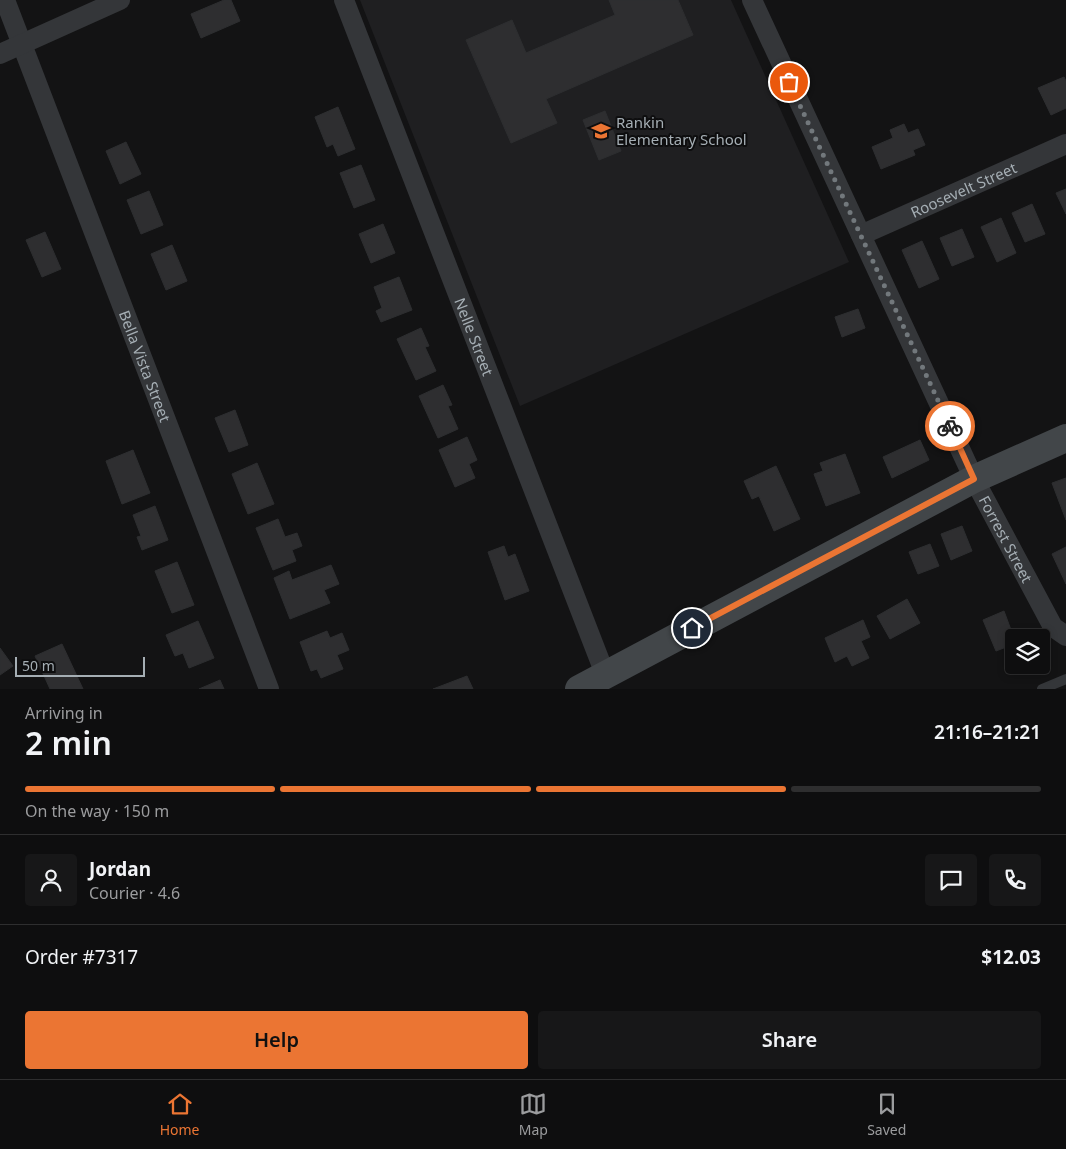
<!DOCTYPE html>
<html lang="en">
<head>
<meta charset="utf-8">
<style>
  body { margin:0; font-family:"Noto Sans",sans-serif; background:#171718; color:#f1f3f6; height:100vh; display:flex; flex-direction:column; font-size:19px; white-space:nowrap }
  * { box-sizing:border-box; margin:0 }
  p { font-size:16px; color:#9b9c9e }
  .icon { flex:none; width:28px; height:28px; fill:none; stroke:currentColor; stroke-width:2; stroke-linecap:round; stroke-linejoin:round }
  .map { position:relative; height:689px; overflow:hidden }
  .drawer { display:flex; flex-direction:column; background:#0e0e0f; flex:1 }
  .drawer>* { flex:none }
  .fabs { position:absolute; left:1005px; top:629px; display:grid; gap:10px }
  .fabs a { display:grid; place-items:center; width:45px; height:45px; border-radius:5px; background:#0e0e0f; box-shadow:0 2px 8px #0003,0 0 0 1px #2e2e2f; font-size:25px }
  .scale { position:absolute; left:15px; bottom:12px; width:130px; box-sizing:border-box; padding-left:5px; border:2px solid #a5aeb4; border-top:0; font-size:14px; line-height:18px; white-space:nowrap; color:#a5aeb4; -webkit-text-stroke:4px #0e0e0f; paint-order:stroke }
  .pin { position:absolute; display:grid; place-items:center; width:42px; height:42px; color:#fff; margin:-21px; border:2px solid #fff; border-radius:50%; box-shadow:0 1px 5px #0007 }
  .courier { position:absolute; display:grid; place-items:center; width:50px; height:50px; margin:-25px; border:4px solid #eb7533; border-radius:50%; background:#fff; color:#222; box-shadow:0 1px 6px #0007 }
  .headline em { font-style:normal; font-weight:600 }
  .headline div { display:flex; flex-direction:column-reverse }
  .headline { display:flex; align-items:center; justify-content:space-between; height:85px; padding:0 25px }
  h1 { font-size:32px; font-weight:600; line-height:38px }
  .bar { display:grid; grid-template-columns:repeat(4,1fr); gap:8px 5px; align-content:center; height:60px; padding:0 25px }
  .bar i { height:6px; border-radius:4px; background:#2e2e2f }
  .bar .current { background:#eb7533 }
  .bar p { grid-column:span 4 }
  .line { display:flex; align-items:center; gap:12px; padding:0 25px; border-top:1px solid #2e2e2f }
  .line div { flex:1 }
  .round { display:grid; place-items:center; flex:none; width:52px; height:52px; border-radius:5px; background:#171718 }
  .cta { display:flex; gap:10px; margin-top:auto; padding:10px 25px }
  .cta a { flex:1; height:58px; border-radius:5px; background:#eb7533; color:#111; font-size:20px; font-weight:600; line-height:58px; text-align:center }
  .cta a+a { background:#171718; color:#f1f3f6 }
  .menu { display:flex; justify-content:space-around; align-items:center; height:70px; border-top:1px solid #2e2e2f; background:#0e0e0f; font-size:14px; color:#9b9c9e }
  .menu a { display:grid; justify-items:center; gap:2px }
  .menu .current { color:#eb7533 }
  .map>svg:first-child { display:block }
  .built { fill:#1f1f21 }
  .building { fill:#2e2e30; stroke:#2d2e30 }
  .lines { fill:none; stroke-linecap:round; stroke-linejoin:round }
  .lane { stroke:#343639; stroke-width:10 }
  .street { stroke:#343639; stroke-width:20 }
  .secondary { stroke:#424649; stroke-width:28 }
  .done { stroke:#72787c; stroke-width:5; stroke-dasharray:0 9 }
  .route { stroke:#eb7533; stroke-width:6 }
  .labels { text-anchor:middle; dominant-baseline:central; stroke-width:4; stroke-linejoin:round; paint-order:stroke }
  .poi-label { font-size:15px; fill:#a5aeb4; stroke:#0e0e0f; text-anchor:start }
  .street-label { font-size:15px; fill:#a5aeb4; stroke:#0e0e0f }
</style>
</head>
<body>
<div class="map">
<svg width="1066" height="689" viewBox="0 0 1066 689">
  <rect width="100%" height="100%" fill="#131314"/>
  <!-- built -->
  <path class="built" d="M360,0H731L849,262L520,406Z"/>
  <!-- building -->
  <g class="building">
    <path d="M224,0H231L240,21L201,38L191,14Z"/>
    <path d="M609,0H678L693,35L546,99L557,123L511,143L466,40L512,20L526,53L615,15Z"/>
    <path d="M1064,77L1066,81V108L1051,115L1038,88Z"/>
    <path d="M338,107L355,149L338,156L333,144L327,147L315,117Z"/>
    <path d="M605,111L621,151L599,160L583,120Z"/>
    <path d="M904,124L908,133L918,129L925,145L913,150L915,155L881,169L872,147L893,138L890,130Z"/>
    <path d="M126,142L141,174L120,184L106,151Z"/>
    <path d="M361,165L375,200L354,208L340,173Z"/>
    <path d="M1066,189V214L1056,193Z"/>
    <path d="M149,191L163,225L141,234L127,200Z"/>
    <path d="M1032,204L1045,234L1025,242L1012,213Z"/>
    <path d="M1001,218L1016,253L997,262L981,227Z"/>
    <path d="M383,224L395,253L371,263L359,234Z"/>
    <path d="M962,229L974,257L952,266L940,238Z"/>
    <path d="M45,232L61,269L42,277L26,240Z"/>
    <path d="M922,241L939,279L919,288L902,250Z"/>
    <path d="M172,245L187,281L166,290L151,254Z"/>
    <path d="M399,277L412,310L381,322L376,311L382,308L374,287Z"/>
    <path d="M858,309L865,328L842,337L835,317Z"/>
    <path d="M421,328L429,346L425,347L436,371L416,380L397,339Z"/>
    <path d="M443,385L452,405L448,406L458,429L438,438L419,396Z"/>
    <path d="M235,410L248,445L229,452L215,418Z"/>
    <path d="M467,437L477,460L469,464L475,478L455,487L439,450Z"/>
    <path d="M920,440L929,460L892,478L883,457Z"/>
    <path d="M133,450L150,493L122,504L106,461Z"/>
    <path d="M845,454L860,493L826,506L814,474L823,471L820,463Z"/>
    <path d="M257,463L274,504L248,514L232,474Z"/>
    <path d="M776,466L800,519L774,531L759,496L752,499L744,481Z"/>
    <path d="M1066,478V520L1052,483Z"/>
    <path d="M155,506L168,540L142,550L137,537L141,536L133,515Z"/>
    <path d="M278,519L285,537L297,533L302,546L292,550L296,561L273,570L256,528Z"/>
    <path d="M962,526L972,551L951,560L941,534Z"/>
    <path d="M930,544L939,566L918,574L909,552Z"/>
    <path d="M504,546L508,557L515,554L529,591L505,600L488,552Z"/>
    <path d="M1066,547V584L1052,554Z"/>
    <path d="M177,562L194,605L172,613L155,571Z"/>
    <path d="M331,565L339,584L324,590L330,603L290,619L274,578L289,571L292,580Z"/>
    <path d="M907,599L920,623L890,639L877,616Z"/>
    <path d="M1004,611L1014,638V644L996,651L983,620Z"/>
    <path d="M863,620L870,637L861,641L869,658L852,666L847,656L835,662L825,638Z"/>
    <path d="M198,621L214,658L189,668L183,653L175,656L166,635Z"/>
    <path d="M327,631L330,638L342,633L349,650L337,655L343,669L321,678L317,669L311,671L300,642Z"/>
    <path d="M62,644L83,689H50L35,656Z"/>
    <path d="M0,648L13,666L0,675Z"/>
    <path d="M467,676L473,689H433Z"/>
    <path d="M220,680L224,689H199Z"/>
  </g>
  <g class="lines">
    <!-- lane -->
    <path class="lane" d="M1042,689L1066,679"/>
    <!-- street -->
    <g class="street">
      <path id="s1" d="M5,0L269,689"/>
      <path id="s2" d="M344,0L605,674"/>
      <path id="s3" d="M752,0L974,479L1053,627L1066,636"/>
      <path d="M0,54L120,0"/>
      <path id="s4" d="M861,235L1066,144"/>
    </g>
    <!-- secondary -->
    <path class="secondary" d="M579,689L974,479L1066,438"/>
  </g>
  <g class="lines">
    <!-- done -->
    <path class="done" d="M789,82L950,426"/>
    <!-- route -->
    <path class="route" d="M692,628L974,479L950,426"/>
  </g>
  <!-- icons -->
  <defs>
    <g id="school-bare" transform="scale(1.5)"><path d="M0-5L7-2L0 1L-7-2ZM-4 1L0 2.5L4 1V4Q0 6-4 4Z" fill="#eb7533" stroke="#0e0e0f" stroke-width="2.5" paint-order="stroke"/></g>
  </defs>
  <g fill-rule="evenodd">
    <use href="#school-bare" x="601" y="131"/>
  </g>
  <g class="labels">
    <!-- poi labels -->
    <g class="poi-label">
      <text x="616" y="122">Rankin<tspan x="616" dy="17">Elementary School</tspan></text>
    </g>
    <!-- street labels -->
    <g class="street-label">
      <text stroke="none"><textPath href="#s4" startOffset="112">Roosevelt Street</textPath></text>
      <text stroke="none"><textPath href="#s2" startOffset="361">Nelle Street</textPath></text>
      <text stroke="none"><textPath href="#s1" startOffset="392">Bella Vista Street</textPath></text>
      <text stroke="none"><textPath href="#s3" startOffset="596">Forrest Street</textPath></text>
    </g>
  </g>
</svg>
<div class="fabs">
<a><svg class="icon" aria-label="layers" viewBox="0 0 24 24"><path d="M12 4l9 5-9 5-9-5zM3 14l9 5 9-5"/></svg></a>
</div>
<div class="scale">50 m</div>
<div class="pin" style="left:789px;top:82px;background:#ea580c"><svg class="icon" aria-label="bag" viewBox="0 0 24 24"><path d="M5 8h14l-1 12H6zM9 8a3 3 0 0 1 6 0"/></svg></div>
<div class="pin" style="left:692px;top:628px;background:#1f2937"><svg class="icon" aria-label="home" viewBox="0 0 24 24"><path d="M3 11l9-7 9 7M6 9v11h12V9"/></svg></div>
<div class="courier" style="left:950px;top:426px"><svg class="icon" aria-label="bike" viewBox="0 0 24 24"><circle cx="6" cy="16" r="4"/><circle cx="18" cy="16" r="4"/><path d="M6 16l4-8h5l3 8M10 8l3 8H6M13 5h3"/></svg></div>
</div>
<section class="drawer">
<div class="headline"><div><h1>2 min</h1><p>Arriving in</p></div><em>21:16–21:21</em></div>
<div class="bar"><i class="current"></i><i class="current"></i><i class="current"></i><i></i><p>On the way · 150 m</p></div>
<div class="line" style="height:90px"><a class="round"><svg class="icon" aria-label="person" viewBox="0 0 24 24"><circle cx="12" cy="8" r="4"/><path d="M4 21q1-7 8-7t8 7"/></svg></a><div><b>Jordan</b><p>Courier · 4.6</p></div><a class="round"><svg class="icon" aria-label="chat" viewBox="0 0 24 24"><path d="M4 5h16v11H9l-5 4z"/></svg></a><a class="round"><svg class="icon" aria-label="phone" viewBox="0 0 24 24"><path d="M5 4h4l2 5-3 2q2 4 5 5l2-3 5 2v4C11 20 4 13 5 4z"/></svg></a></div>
<div class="line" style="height:65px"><div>Order #7317</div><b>$12.03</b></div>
<div class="cta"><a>Help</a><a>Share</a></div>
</section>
<nav class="menu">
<a class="current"><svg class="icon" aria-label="home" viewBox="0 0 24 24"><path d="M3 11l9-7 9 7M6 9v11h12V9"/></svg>Home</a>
<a><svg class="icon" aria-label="map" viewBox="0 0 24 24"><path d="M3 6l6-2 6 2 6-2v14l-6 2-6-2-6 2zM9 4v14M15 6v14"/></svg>Map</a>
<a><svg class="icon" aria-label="saved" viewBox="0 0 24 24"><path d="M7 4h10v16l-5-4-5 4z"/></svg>Saved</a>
</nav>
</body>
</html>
